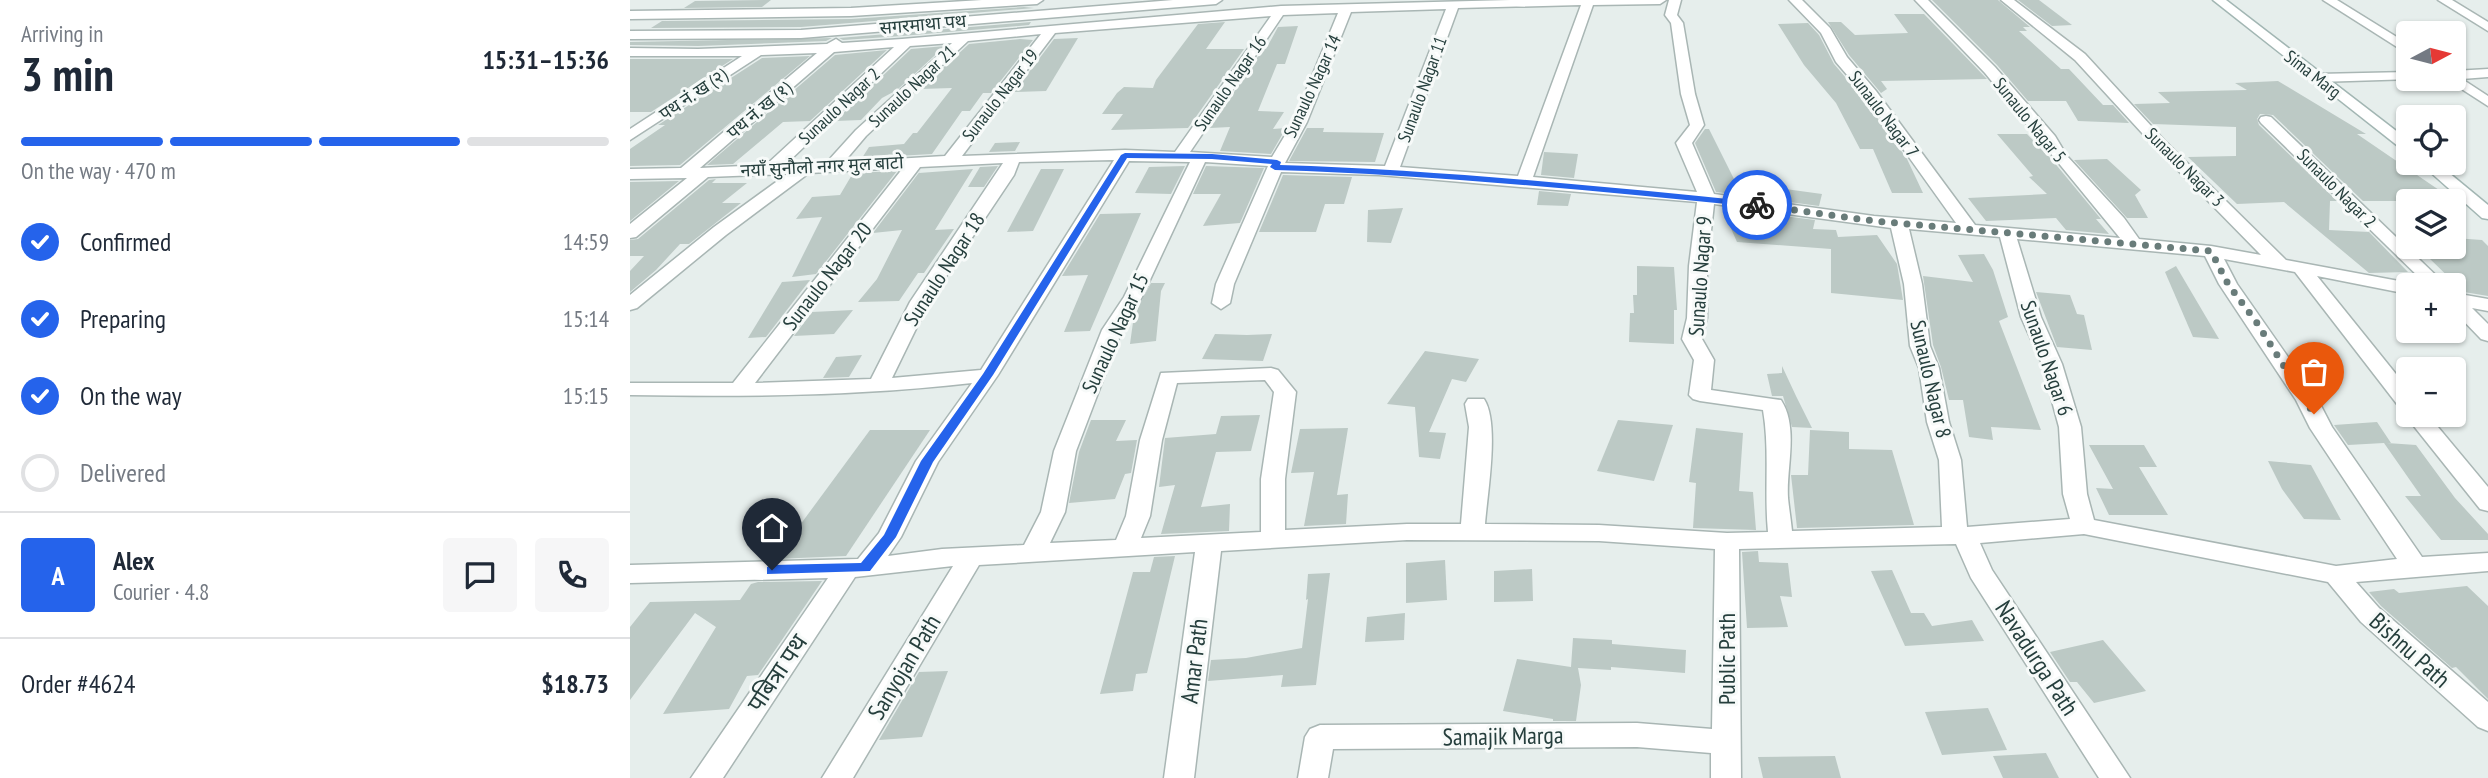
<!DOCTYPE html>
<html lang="en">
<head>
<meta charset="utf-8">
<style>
  body { margin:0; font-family:"PT Sans Narrow","Noto Sans Devanagari",sans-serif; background:#f6f6f7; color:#1f2937; height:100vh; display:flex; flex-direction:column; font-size:26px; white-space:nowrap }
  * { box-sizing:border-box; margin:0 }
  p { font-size:23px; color:#747a83 }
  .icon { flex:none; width:38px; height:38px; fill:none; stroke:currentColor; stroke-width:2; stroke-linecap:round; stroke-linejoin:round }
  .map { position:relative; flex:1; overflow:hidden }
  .sheet { display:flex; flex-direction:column; background:#fff; width:630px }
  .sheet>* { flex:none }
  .needle { width:46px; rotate:83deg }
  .controls { position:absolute; left:1766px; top:21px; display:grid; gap:14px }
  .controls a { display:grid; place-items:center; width:70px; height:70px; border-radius:7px; background:#fff; box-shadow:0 2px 5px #0004; font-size:35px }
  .pin { position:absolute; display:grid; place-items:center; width:60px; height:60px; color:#fff; margin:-72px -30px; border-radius:50% 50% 50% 0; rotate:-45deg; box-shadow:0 0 7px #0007 }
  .pin .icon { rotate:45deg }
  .courier { position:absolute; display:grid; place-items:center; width:70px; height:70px; margin:-35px; border:5px solid #2563eb; border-radius:50%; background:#fff; color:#222; box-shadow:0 2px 9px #0007 }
  .head em { font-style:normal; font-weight:700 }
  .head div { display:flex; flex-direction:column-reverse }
  .head { display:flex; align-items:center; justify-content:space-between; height:119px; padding:0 21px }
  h1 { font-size:46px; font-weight:700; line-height:52px }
  .bar { display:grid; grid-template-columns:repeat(4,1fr); gap:10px 7px; align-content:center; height:84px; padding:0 21px }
  .bar i { height:9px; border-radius:5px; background:#e0e1e3 }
  .bar .active { background:#2563eb }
  .bar p { grid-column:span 4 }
  .line { display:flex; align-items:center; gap:18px; padding:0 21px; border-top:2px solid #e0e1e3 }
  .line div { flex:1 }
  .round { display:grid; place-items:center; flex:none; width:74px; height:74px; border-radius:7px; background:#f6f6f7 }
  ol { padding:0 21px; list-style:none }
  li { display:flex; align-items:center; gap:21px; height:77px }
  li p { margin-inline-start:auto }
  li .icon { padding:7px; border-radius:50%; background:#2563eb; color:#fff; stroke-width:4 }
  li:last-child { color:#747a83 }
  li i { width:38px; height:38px; border:4px solid #e0e1e3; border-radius:50% }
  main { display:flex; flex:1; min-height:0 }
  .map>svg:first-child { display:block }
  .building { fill:#bcc9c5 }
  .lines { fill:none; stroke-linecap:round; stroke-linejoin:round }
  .street-casing { stroke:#a9b6b4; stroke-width:3 }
  .secondary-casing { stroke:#a2b6b3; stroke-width:3 }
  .street { fill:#fff; fill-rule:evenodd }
  .secondary { fill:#fff; fill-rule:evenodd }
  .route { fill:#2563eb }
  .done { stroke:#697c7a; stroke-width:7; stroke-dasharray:0 12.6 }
  .labels { text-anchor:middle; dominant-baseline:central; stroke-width:6; stroke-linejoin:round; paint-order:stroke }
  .far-street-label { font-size:18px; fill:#263f3d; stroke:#f7faf9 }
  .street-label { font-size:21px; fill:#263f3d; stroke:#f7faf9 }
  .near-street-label { font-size:24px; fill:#263f3d; stroke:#f7faf9 }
</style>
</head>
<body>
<main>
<section class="sheet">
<div class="head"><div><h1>3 min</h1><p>Arriving in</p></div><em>15:31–15:36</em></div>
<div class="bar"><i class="active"></i><i class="active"></i><i class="active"></i><i></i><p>On the way · 470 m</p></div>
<ol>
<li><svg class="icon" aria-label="check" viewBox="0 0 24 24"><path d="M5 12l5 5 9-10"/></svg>Confirmed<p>14:59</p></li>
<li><svg class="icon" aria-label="check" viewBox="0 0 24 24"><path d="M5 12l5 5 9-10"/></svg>Preparing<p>15:14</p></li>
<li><svg class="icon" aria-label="check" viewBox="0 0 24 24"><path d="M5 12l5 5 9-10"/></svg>On the way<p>15:15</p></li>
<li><i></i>Delivered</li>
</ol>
<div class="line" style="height:126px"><b class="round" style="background:#2563eb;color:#fff">A</b><div><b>Alex</b><p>Courier · 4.8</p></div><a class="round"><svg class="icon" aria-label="chat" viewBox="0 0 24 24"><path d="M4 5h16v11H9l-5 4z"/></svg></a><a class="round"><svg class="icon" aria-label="phone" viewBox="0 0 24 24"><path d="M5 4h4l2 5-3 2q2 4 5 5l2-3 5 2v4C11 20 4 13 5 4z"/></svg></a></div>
<div class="line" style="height:91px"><div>Order #4624</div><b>$18.73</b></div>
</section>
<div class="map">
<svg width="1858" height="778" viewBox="0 0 1858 778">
  <rect width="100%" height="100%" fill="#e6eeec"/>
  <!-- building -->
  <g class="building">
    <path d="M141,0L132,7L54,8L65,1Z"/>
    <path d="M1302,0H1368L1400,27H1393L1397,31H1389L1431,69H1439L1473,105H1483L1499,123L1448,121L1436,101H1398L1367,65Z"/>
    <path d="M1388,0H1409L1442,25L1422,26Z"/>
    <path d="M394,7L404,8L171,27L21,28L32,21L221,19Z"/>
    <path d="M1264,14H1294L1357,79L1251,81L1257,89L1251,93L1219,55L1198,22H1211L1225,35L1278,33Z"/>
    <path d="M401,22L399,25L272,36L213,40L209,38Z"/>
    <path d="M595,22L576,49H614L558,128L481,130L493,114H472L487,93L494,87L523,88L526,80L568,24Z"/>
    <path d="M1178,23L1189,35L1204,64L1234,99L1277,159L1293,193H1262L1243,149H1230L1206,103L1174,65L1148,24Z"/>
    <path d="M668,26L655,64H647L628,111L654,112L643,129L656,128L641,154L590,151L600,127L580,128L633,49H636L648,27Z"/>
    <path d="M202,38L196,41L68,46L0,45V42Z"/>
    <path d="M448,38L416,91L384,92L424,39Z"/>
    <path d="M390,39L403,40L361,93H353L340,111H332L302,154L232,158L239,147L274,144L283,133H287L322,88L290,89L339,44Z"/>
    <path d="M315,46L267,90L252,98L231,120L205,121L281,49Z"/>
    <path d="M257,50L180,121L153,122L103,164L77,165L205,55Z"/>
    <path d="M180,56L50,165L0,166V149L35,125H28L132,58Z"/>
    <path d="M0,59H103L21,112H0Z"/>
    <path d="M1648,81L1736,134H1727L1809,190H1786L1800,201H1733L1643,115L1630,114L1627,119L1629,125L1707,201H1700L1699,230L1739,232L1778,272L1739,273L1654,202L1607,204L1558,157L1606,156V127L1523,124L1504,104L1540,103L1528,92L1617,90L1605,83Z"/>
    <path d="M677,128H694L693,132L754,133L745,162L659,161Z"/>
    <path d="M1075,129H1079L1112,195L1086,192L1065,143Z"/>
    <path d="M1367,134H1397L1423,161L1471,219H1466L1479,234L1436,230L1426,218L1356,221L1338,198L1417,194L1399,177L1403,176Z"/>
    <path d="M390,142L385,151L359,152L365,143Z"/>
    <path d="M914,152L948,154L944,178L911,175Z"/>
    <path d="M1477,159L1511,190L1505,195L1518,218H1497L1444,160Z"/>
    <path d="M368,166L354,187H338L350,167Z"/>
    <path d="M555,166L541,194L505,193L519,167Z"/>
    <path d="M576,166L634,168L610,223L573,226L591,194H563Z"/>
    <path d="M343,169L305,230L324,229L294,273H288L269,301L228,302L247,279L272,230L243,233L291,170L289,173Z"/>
    <path d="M411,169H434L403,231L377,232Z"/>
    <path d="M267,171L186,274L162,277L192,217L166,219L182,197L210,195L223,173Z"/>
    <path d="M653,175L722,177L714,204H695L686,232H629Z"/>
    <path d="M86,179L82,183H117L92,203H111L59,244H50L26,270L0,292V271L14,256H0V240L8,239L79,180Z"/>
    <path d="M49,181L0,221V182Z"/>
    <path d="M1140,187L1192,194L1189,206L1136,199Z"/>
    <path d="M909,191L941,194L938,206L907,205Z"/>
    <path d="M773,208L761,243L737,242L738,210Z"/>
    <path d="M1092,208L1119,211L1126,226L1131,213L1185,220L1183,229L1206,230L1208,237L1247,235L1267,264L1273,300L1201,293V249L1107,242Z"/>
    <path d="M511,213L460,331L434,332L458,275L432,276L470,214Z"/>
    <path d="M1824,238L1852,240L1858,246V296L1834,292L1798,257H1824Z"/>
    <path d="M1354,254L1363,270L1378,317L1369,321L1411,430L1361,427L1363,440L1339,437L1333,400H1319L1311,367L1303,345L1293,276L1343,282L1328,255Z"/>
    <path d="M1007,266L1044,267L1047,310H1044V344L999,342L1000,313H1004L1003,295H1007Z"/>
    <path d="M1546,266L1589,339L1563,337L1535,272Z"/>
    <path d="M180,280L136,337L118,338L152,282Z"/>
    <path d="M521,283H535L531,291L526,341L500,344L504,315Z"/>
    <path d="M1406,292L1440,295L1447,314L1454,315L1462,350L1427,347Z"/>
    <path d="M223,310L204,334L164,336L182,312Z"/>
    <path d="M585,334L617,335L642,334L633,361L572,359Z"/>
    <path d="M795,351L849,359L836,382L822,379L799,432L816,433L810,459L789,457L785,407L757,404Z"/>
    <path d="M232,355L219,377L193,378L206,357Z"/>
    <path d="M1152,366L1166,396L1182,428L1162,427L1153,396H1142L1137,374L1152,373Z"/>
    <path d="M630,415L621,451L586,452L571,507L600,504L599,531L531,534L545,485L529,487L535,438L586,434L591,416Z"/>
    <path d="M461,420H496L486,441L507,440L501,473L495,474L485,499L439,503L449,452Z"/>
    <path d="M988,420L1043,425L1024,481L967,471Z"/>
    <path d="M1747,422L1761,443H1757L1786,445L1825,498L1858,534V540H1811L1775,496H1791L1754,443L1718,445L1704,425Z"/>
    <path d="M718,428L707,495L718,494L716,524L674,526L684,472L661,473L670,429Z"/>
    <path d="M1066,428L1113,433L1109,491L1123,492L1126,530L1063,528L1066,483L1059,482Z"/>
    <path d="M240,430H300L216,556L145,559Z"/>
    <path d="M1180,430L1219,432V449L1262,450L1284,525L1167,528L1161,475H1178Z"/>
    <path d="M1459,445H1514L1527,467H1509L1538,515H1479L1466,488L1483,489Z"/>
    <path d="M1638,461L1681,465L1711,520L1674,519L1652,489Z"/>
    <path d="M1128,551L1129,562L1158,563L1162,597L1150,596L1158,627L1117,628L1112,552Z"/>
    <path d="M545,556L517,673L506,674L503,691L470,694L503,572H520L524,557Z"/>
    <path d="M815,560L817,600L776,603V563Z"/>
    <path d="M902,569L903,601L864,602V571Z"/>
    <path d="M1262,570L1281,613H1294L1302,626L1342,620L1354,641L1275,646L1241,571Z"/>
    <path d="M700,573L686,685L651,687L653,675L578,681L581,660L616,658L672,648L678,599L676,600L678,574Z"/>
    <path d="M192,581L128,675L117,676L99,709L33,714L86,627L65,613L0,700V627L20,602L110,600L121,584L128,582Z"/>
    <path d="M1837,586L1858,606V699L1826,667L1822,668L1751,606L1739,592L1764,589L1769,593Z"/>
    <path d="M775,613L774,640L735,642L737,617Z"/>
    <path d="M943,638L982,640V644L1056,650L1055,673L981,667V670L948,668L951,685L946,721H923V719L873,711L887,659L941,667Z"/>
    <path d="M1473,640L1500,672L1516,691L1464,703L1447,682H1440L1420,652Z"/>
    <path d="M318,671L292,737L249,740L289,672Z"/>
    <path d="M1358,708L1377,750L1312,755L1295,712Z"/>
    <path d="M1416,753L1429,778H1373L1363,756Z"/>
    <path d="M1205,756L1211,778H1133L1128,757Z"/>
  </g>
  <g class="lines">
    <!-- street casing -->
    <g class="street-casing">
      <g id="street">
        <path d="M352,0H413L407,4L221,16L0,19V11L221,8Z"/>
        <path d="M543,0H592L586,4L171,38L0,39V31L171,30Z"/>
        <path d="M880,0H1036L1030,4L963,5L903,177L1067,192L1046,143L1060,125L1051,94L1041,23L1035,15L1039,0H1051L1047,15L1053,23L1065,94L1074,125L1062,143L1084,194L1244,216L1326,223L1236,97L1206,62L1191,33L1159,0H1172L1200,28L1217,57L1246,91L1345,225L1490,238L1355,73L1285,0H1298L1365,67L1425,136L1437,156L1494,218L1509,239L1581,246L1631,255L1524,146L1445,60L1371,0H1384L1455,54L1534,140L1656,260L1785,284L1778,285V294L1687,276L1778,389V409L1770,408L1665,272L1594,259L1607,284L1688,400L1702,427L1792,557L1858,553V571L1726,582L1749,608L1858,702V731L1848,727L1731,622L1698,582L1454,534L1350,543L1362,570L1500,778H1469L1341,578L1326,544L1109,549L1111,778H1081V753L1007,747L703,749L698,778H668L675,737L680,729L690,725L1007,723L1082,729L1085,549L969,541L777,540L591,551L564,778H534L565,552L349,565L223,778H192L323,566L225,577L93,778H61L198,578L0,583V565L228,559L249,533L286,461L342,383C228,396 114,397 0,395V383H103L273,168L179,173L96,235L7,308L0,310V295L84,227L157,174L78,177L6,237L0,238V224L57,178L0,179V169L51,168L187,53L131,55L0,140V129L112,56H0V48L68,49L197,44L206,39L212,43L272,39L651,6ZM951,5L888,176L770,167L828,8ZM816,9L755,166L655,163L677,122L721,12ZM708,13L663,122L642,157L560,152L653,15ZM641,16L545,152L495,150L332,156L425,33ZM411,34L315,156L214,162L236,136L338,41ZM322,43L226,130L197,162L155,165L280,46ZM264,47L136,165L70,168L204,52ZM484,160L351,370L262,378L299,302L384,175L389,162ZM499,161L560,162L494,297L472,330L424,451L411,512L394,545L312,549L258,556L271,537L308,462L368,375ZM575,162L638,166L586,284L582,303L591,309L600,303L604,284L651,172L749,175L1067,202L1059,266L1057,318L1052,339L1064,360L1059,395L1063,399L1070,401L1133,410C1140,450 1134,491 1138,532L1097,533L969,525L855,524C857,495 870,423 854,399H838L835,404L839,427L831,524H777L655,530V479L666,392L648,370L641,368L531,373L510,440L496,516L486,540L420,543L435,512L446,451L492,330L512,297ZM373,163L280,302L241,379L125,383L290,167ZM1084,204L1261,228L1274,284L1280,346L1289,368L1297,422L1309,460L1312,527L1162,531C1161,520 1159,509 1158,498C1156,468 1169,427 1151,400L1143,399L1081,390L1084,360L1072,339L1077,318V266ZM1279,229L1370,237L1391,317L1412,364L1429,427L1433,494L1440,519L1337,527L1331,460L1319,422L1309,368L1300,346L1292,284ZM1387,239L1575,256L1589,284L1666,400L1680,428L1767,559L1706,566L1464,520L1457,494L1451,427L1432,364L1411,317ZM635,380L644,392L631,479V532L511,538L520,516L532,440L547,383Z"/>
        <path d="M1693,0H1707L1778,44V54Z"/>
        <path d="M1808,0H1822L1858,22V31Z"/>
        <path d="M1858,69V77L1832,79L1858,96V106L1816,79H1824V71Z"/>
        <path d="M1778,72V79H1783L1688,82L1681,78L1688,74Z"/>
        <path d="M1636,116L1641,117L1816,285H1797L1631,123L1629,120L1631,117Z"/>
        <path d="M1824,293L1858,299V311L1842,308L1858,324V341L1851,339L1824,311Z"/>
        <path d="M1778,412V415H1798L1858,487V511L1850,509L1779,420L1776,415Z"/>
      </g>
    </g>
    <!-- secondary casing -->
    <g class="secondary-casing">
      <g id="secondary">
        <path d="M1583,0H1596L1778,140V152L1773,150Z"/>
        <path d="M1790,163H1807L1858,205V219L1852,218Z"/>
      </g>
    </g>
    <!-- street -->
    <use href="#street" class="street"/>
    <!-- secondary -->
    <use href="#secondary" class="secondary"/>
  </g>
  <!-- route -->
  <path class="route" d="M495,153L582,154L647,160L651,162L650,165C810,170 968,186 1127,202L1131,205L1127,207C966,191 806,175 645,170L640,167L642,164L582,159L497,158L363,375L303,462L266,537L240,571L137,574V567L142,565L231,563L254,535L291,461L353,374L491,155Z"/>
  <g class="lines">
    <!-- done -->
    <path class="done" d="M1127,205L1244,221L1581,251L1598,284L1627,323L1684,414"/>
  </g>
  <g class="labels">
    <!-- far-street labels -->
    <g class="far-street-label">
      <text transform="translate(293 24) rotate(-5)">सगरमाथा पथ</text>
      <text transform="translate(1683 74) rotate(38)">Sima Marg</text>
      <text transform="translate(600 83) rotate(-55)">Sunaulo Nagar 16</text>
      <text transform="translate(282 86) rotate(-43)">Sunaulo Nagar 21</text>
      <text transform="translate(682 86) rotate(-65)">Sunaulo Nagar 14</text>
      <text transform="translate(792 89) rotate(-70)">Sunaulo Nagar 11</text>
      <text transform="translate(63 94) rotate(-34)">पथ नं. ख (२)</text>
      <text transform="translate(370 95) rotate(-52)">Sunaulo Nagar 19</text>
      <text transform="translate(209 106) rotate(-43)">Sunaulo Nagar 2</text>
      <text transform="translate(129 110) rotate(-40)">पथ नं. ख (१)</text>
      <text transform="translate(1254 114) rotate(53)">Sunaulo Nagar 7</text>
      <text transform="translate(1400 120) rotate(51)">Sunaulo Nagar 5</text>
      <text transform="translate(192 166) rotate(-3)">नयाँ सुनौलो नगर मुल बाटो</text>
      <text transform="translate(1555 167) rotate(45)">Sunaulo Nagar 3</text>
      <text transform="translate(1707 188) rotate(45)">Sunaulo Nagar 2</text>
    </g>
    <!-- street labels -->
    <g class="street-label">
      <text transform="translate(314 269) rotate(-57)">Sunaulo Nagar 18</text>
      <text transform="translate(197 276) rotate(-52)">Sunaulo Nagar 20</text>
      <text transform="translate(1070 276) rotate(-86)">Sunaulo Nagar 9</text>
      <text transform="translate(485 333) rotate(-65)">Sunaulo Nagar 15</text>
      <text transform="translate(1417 358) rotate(71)">Sunaulo Nagar 6</text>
      <text transform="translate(1301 379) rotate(77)">Sunaulo Nagar 8</text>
    </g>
    <!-- near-street labels -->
    <g class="near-street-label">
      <text transform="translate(1780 650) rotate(42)">Bishnu Path</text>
      <text transform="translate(1407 658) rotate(57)">Navadurga Path</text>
      <text transform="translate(1096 659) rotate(-90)">Public Path</text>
      <text transform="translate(564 661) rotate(-83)">Amar Path</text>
      <text transform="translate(274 667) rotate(-59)">Sanyojan Path</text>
      <text transform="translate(147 673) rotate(-56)">पबित्रा पथ</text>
      <text transform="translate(873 736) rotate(-1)">Samajik Marga</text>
    </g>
  </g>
</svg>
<div class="controls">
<a><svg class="needle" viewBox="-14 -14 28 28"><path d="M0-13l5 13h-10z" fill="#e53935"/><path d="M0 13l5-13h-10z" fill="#747a83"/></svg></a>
<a><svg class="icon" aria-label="locate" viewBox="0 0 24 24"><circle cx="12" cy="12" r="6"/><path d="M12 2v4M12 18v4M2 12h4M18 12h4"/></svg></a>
<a><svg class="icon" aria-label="layers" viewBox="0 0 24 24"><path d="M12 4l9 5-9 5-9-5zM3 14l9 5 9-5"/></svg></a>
<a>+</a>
<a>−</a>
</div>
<div class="pin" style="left:1684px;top:414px;background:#ea580c"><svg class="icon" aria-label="bag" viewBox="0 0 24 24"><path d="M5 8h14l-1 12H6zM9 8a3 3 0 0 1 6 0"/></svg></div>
<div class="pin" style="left:142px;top:570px;background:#1f2937"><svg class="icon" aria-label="home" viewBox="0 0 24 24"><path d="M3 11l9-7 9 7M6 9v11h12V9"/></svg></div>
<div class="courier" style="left:1127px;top:205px"><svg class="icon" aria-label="bike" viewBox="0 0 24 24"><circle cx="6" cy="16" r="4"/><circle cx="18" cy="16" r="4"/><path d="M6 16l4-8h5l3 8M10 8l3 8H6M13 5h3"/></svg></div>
</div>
</main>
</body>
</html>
